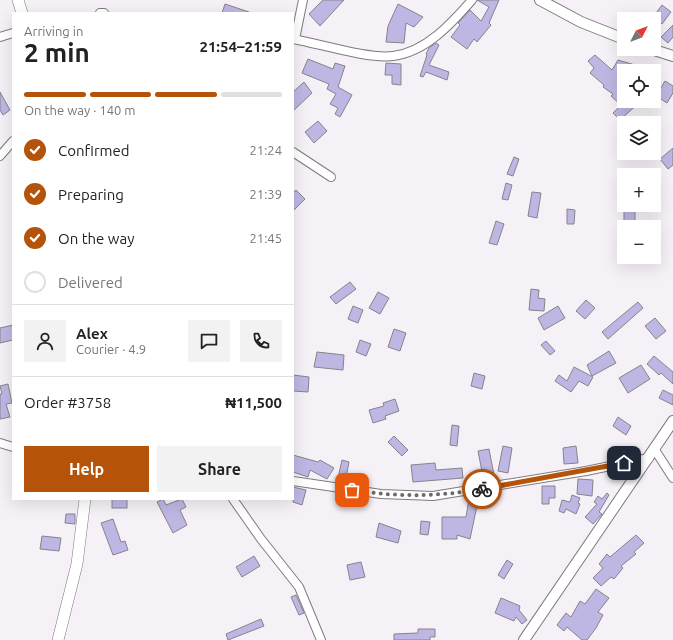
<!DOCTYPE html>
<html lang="en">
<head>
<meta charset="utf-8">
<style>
  body { margin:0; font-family:Ubuntu,sans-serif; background:#f2f2f2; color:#222; height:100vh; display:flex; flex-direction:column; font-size:15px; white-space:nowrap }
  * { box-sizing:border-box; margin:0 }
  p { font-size:13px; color:#767676 }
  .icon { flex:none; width:22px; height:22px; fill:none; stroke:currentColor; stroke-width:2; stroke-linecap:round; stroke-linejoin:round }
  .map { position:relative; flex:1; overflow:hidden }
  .details { position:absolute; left:12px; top:12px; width:282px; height:488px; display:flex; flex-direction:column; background:#fff; border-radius:0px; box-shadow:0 4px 16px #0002 }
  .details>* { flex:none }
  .needle { width:26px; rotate:48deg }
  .controls { position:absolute; left:617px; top:12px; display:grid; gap:8px }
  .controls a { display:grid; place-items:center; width:44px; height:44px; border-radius:0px; background:#fff; box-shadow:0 4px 16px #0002; font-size:20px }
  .pin { position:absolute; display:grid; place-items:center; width:34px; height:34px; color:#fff; margin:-17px; border-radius:8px; box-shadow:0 2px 6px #0006 }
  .courier { position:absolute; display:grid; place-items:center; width:40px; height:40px; margin:-20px; border:3px solid #b45309; border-radius:50%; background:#fff; color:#222; box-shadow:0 1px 5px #0007 }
  .head em { font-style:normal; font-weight:600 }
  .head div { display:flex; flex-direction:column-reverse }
  .head { display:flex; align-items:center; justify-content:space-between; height:68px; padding:0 12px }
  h1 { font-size:26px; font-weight:600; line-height:30px }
  .bar { display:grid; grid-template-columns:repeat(4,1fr); gap:6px 4px; align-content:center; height:48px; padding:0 12px }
  .bar i { height:5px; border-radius:3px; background:#e0e0e0 }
  .bar .on { background:#b45309 }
  .bar p { grid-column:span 4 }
  .line { display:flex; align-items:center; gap:10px; padding:0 12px; border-top:1px solid #e0e0e0 }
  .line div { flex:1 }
  .round { display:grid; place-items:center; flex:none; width:42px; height:42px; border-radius:0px; background:#f2f2f2 }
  ol { padding:0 12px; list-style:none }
  li { display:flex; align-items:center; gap:12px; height:44px }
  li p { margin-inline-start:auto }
  li .icon { padding:4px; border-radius:50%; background:#b45309; color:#fff; stroke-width:4 }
  li:last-child { color:#767676 }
  li i { width:22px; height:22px; border:2px solid #e0e0e0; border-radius:50% }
  .action { display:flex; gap:8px; margin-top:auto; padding:8px 12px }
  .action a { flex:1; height:46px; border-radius:0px; background:#b45309; color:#fff; font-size:16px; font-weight:600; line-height:46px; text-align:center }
  .action a+a { background:#f2f2f2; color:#222 }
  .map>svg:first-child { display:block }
  .building { fill:#beb7e4; stroke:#85848b }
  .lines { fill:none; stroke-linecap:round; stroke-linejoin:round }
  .minor-casing { stroke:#7f7a80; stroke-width:10 }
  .tertiary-casing { stroke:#7f7a80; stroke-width:12 }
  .secondary-casing { stroke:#7f7a80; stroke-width:12 }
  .minor { stroke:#fff; stroke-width:8 }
  .tertiary { stroke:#fff; stroke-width:10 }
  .secondary { stroke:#fff; stroke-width:11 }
  .done { stroke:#6c696d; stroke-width:4; stroke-dasharray:0 7.2 }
  .route { stroke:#b45309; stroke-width:5 }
</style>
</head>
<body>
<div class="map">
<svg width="673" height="640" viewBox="0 0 673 640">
  <rect width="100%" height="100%" fill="#f6f1f7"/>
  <!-- building -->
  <g class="building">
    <path d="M323,0H344L320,26L309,14Z"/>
    <path d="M477,0H499L489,23L491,25L477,42L474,39L467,49L451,37L460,25L458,23L470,10L481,21L489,7Z"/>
    <path d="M225,4L249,12L248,13H222Z"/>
    <path d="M398,4L423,17L414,27L406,23L404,43L386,42L388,26Z"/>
    <path d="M662,5L671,12L662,24L653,17Z"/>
    <path d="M673,25V37L668,43L661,37Z"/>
    <path d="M436,43L439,45L429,65L449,72L447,80L426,72L423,77L420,76L427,55L426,54L429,48Z"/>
    <path d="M595,55L612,70L618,60L635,65L634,71H624V101H641L620,120L613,113L621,105L611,96L613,94L603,87L604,85L590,73L594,68L588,61Z"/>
    <path d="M308,59L333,69L335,63L345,66L338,87L352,95L340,117L335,114L338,108L330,104L336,94L327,89L329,84L302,73Z"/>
    <path d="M386,63L401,64V85L392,84V75H385Z"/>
    <path d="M665,81L673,86V93L667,103L656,96Z"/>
    <path d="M304,82L312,93L293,111V92Z"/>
    <path d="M0,92L10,110L3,115L0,110Z"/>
    <path d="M318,121L327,131L314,143L305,132Z"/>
    <path d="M673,148V165L668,169L660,159Z"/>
    <path d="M514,157L519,159L513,176L507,174Z"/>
    <path d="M506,183L512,185L508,200L502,199Z"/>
    <path d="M296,190L305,199L293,211V193Z"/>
    <path d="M532,192L541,193L537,218L528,216Z"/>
    <path d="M567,209L575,210L574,224H567Z"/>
    <rect x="624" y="209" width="11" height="16"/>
    <path d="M496,221L504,224L497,245L489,243Z"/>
    <path d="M350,282L356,289L336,304L330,297Z"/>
    <path d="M531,289L539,290L538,298L545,299L544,311L529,310Z"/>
    <path d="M378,292L389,298L380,314L369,308Z"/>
    <path d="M586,300L595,308L585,319L576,311Z"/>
    <path d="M638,302L643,308L608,339L602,332Z"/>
    <path d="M353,306L363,310L358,323L348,319Z"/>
    <path d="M558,306L565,318L544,330L538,318Z"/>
    <path d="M655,318L666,331L656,339L645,326Z"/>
    <path d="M13,325V340L0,343V328Z"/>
    <path d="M394,329L406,333L400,351L388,347Z"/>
    <path d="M360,340L371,344L366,356L356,352Z"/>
    <path d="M546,341L555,351L550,355L541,345Z"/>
    <path d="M609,351L616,363L592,376L587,365Z"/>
    <path d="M317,352L344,355L343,370L314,367Z"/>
    <path d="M654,356L673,372V384L661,373L659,375L647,364Z"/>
    <path d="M641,365L650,379L628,393L619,378Z"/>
    <path d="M574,367L593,377L588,386L579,381L571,392L555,381L559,375L567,381Z"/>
    <path d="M474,373L485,376L482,389L471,386Z"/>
    <path d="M293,375L309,377L308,392L293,391Z"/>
    <path d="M8,384L12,403L6,404L10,417L0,419V394H2L0,386Z"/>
    <path d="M663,390L673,395V405L659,398Z"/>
    <path d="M395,399L399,411L385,416L386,419L373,423L369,410L384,406L383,403Z"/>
    <path d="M618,417L631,426L626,435L613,426Z"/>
    <path d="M452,425L459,426L457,446L450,445Z"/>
    <path d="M394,436L408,450L402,456L388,442Z"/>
    <path d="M503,446L512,448L508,473L498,471Z"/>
    <path d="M576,446L578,463L564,464L563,448Z"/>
    <path d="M489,449L495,480L484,482L478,451Z"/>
    <path d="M293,455L318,462L320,460L334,468L327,479L310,470L308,477L293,472Z"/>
    <path d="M342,460L349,462L345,483L337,482Z"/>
    <path d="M435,463L436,470L462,468L463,478L413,482L411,465Z"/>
    <path d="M578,479L593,480L592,496L577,494Z"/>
    <path d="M542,486H555V498H549V504H542Z"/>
    <path d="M293,487L306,490L302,505L293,502Z"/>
    <path d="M607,493L609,495L599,512L602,514L593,524L585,517L597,504L594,502L598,496L602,499Z"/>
    <path d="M572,495L580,498L578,503L580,504L576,514L566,509L564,513L559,511L562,500L570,502Z"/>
    <rect x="112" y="499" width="15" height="9"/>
    <path d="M163,499L166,505L182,499L186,507L180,510L187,525L173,533L157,502Z"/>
    <path d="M469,499L478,501L470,539L457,535V539H442V517H466Z"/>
    <path d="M66,514H75V524L65,523Z"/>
    <path d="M113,519L121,542L125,541L128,550L113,555L101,523Z"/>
    <path d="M421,521L430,522L428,535L420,534Z"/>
    <path d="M379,523L401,531L398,543L376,537Z"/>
    <path d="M636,535L644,543L634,552L636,554L621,566L623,568L614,579L611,577L601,586L593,578L603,568L599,564L607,554L610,557Z"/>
    <path d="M42,536L61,538L59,551L40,549Z"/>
    <path d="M254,556L260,566L242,577L236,567Z"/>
    <path d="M507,560L513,564L504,579L498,575Z"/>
    <path d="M361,562L365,577L350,580L347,565Z"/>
    <path d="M596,589L609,598L598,612L603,615L596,628L587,640H582L567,627L564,631L557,625L566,613L571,617L580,601L585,604Z"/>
    <path d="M296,595L304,613L299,615L291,597Z"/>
    <path d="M501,598L520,606L519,610L527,620L522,624L516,617L514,621L495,613Z"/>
    <path d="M261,619L264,626L228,640L226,634Z"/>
    <path d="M418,629H435V637H430V640H394V634L418,633Z"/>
  </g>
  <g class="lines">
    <!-- minor casing -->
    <g class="minor-casing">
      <g id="minor">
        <path d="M100,13H104"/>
        <path d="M0,37L13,33"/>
        <path d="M293,39C321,44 367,59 393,56C426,52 452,23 472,0"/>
        <path d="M295,39L303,0"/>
        <path d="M293,152L331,177"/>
        <path d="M0,156L13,141"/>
        <path d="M0,443L13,447"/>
        <path d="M655,450L673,478"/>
        <path d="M293,481L381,494L433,496L586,471L649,458"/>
        <path d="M233,499L261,539L299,587L321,640"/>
      </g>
    </g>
    <!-- tertiary casing -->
    <g class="tertiary-casing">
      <g id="tertiary">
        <path d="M540,0L581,22L624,39"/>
        <path d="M651,49L673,56"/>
        <path d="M524,640L673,421"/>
      </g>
    </g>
    <!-- secondary casing -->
    <g class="secondary-casing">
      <g id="secondary">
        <path d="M18,0L22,13"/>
        <path d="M58,640L77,564L85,499"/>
      </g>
    </g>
    <!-- minor -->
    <use href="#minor" class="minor"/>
    <!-- tertiary -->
    <use href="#tertiary" class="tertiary"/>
    <!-- secondary -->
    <use href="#secondary" class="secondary"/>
  </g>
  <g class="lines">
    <!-- done -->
    <path class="done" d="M352,490C397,497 436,497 482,489"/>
    <!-- route -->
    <path class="route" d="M482,489L624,463"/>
  </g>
</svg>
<div class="controls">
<a><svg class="needle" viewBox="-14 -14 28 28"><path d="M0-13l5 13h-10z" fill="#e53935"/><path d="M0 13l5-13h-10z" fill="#767676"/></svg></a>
<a><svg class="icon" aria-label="locate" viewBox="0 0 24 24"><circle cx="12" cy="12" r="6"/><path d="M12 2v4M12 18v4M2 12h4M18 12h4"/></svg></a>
<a><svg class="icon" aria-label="layers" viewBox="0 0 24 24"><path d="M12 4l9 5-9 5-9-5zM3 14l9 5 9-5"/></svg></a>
<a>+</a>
<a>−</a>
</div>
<div class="pin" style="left:352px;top:490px;background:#ea580c"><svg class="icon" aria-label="bag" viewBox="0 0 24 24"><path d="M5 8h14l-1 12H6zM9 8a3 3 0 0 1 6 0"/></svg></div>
<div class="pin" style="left:624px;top:463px;background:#1f2937"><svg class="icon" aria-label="home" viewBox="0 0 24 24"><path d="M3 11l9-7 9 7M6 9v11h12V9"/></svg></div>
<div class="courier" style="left:482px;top:489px"><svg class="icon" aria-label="bike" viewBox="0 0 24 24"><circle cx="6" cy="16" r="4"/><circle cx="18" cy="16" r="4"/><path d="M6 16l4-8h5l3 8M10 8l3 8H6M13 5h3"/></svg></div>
<section class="details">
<div class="head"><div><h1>2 min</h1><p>Arriving in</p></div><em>21:54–21:59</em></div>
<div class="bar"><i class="on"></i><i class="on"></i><i class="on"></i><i></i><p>On the way · 140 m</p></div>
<ol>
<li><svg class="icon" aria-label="check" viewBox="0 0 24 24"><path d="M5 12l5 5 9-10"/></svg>Confirmed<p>21:24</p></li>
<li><svg class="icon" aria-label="check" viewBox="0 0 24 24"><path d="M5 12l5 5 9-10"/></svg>Preparing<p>21:39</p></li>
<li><svg class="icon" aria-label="check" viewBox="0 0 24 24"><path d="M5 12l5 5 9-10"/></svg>On the way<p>21:45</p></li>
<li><i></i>Delivered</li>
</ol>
<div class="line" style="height:72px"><a class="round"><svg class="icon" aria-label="person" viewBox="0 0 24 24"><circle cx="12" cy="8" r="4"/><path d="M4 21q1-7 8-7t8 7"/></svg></a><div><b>Alex</b><p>Courier · 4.9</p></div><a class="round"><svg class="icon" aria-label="chat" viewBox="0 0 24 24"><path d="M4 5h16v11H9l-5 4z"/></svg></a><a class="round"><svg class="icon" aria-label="phone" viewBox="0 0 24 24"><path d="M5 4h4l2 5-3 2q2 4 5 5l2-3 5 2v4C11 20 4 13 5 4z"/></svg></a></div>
<div class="line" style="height:52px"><div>Order #3758</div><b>₦11,500</b></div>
<div class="action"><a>Help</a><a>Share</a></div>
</section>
</div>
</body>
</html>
